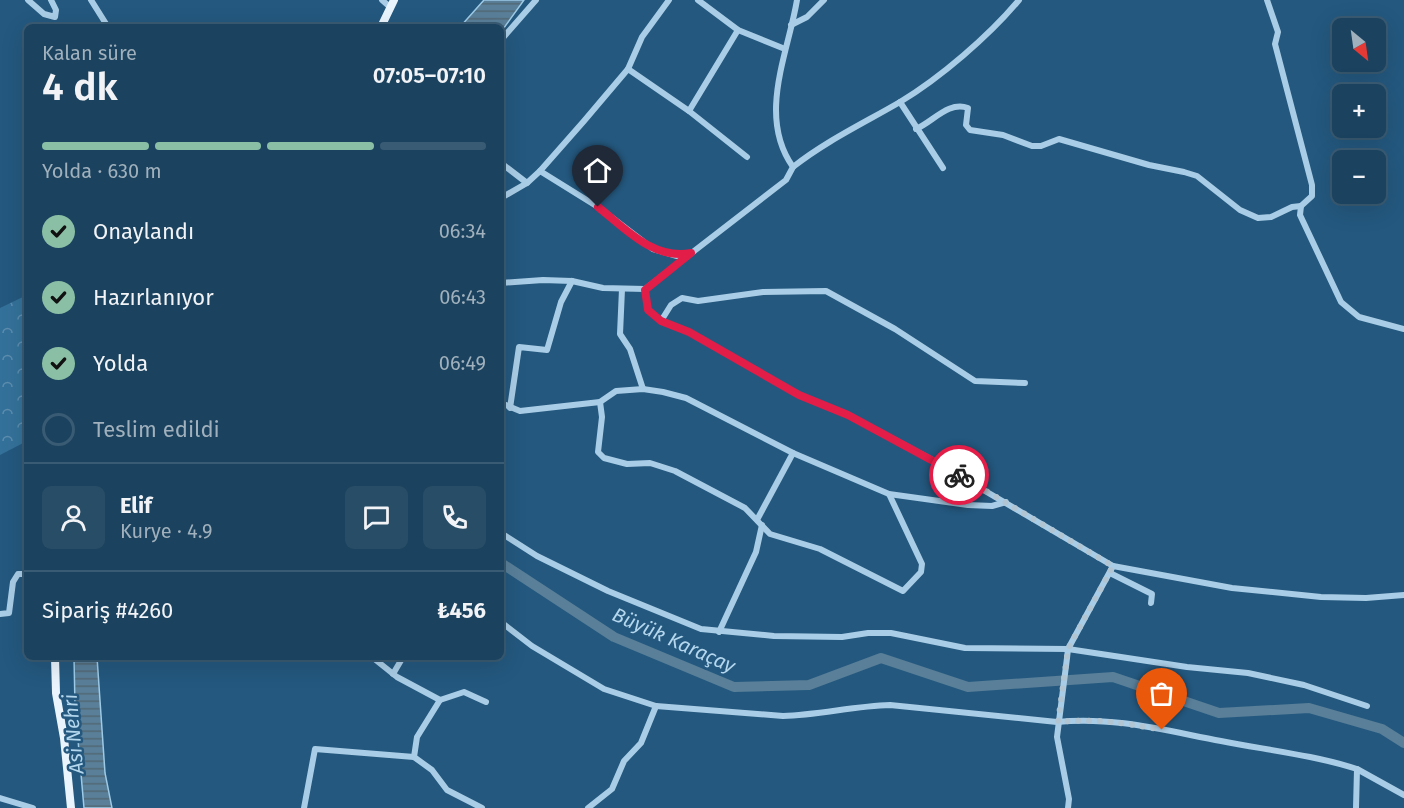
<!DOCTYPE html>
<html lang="tr">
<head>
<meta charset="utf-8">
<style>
  body { margin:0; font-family:"Fira Sans",sans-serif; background:#284d67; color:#f1f3f6; height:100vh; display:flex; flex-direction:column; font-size:22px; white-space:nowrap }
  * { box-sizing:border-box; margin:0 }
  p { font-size:20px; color:#a0b0bc }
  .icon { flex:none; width:33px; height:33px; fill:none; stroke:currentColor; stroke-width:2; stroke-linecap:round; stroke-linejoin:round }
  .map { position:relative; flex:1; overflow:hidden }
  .details { position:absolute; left:24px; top:24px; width:480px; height:636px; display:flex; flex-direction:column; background:#1b425e; border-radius:9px; box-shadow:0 6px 24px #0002,0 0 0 2px #395b73 }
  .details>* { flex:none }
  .needle { width:39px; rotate:151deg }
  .fabs { position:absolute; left:1332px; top:18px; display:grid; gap:12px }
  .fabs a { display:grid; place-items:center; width:54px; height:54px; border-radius:9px; background:#1b425e; box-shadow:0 6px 24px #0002,0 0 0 2px #395b73; font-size:30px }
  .pin { position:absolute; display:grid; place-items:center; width:51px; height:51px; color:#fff; margin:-62px -26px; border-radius:50% 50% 50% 0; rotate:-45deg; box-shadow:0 0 6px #0007 }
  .pin .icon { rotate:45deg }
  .courier { position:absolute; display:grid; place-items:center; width:60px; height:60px; margin:-30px; border:4px solid #e11d48; border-radius:50%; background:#fff; color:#222; box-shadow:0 2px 8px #0007 }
  .overview em { font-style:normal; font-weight:600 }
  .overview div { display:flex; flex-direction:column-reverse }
  .overview { display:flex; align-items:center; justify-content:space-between; height:102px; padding:0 18px }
  h1 { font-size:39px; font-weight:600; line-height:45px }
  .bar { display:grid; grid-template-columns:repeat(4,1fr); gap:9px 6px; align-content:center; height:72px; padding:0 18px }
  .bar i { height:8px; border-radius:4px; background:#395b73 }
  .bar .current { background:#8abfa5 }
  .bar p { grid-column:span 4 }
  .line { display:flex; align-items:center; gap:15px; padding:0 18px; border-top:2px solid #395b73 }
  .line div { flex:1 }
  .round { display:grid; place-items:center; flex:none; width:63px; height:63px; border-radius:9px; background:#284d67 }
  ol { padding:0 18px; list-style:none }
  li { display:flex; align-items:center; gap:18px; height:66px }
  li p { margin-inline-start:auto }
  li .icon { padding:6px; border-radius:50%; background:#8abfa5; color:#111; stroke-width:4 }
  li:last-child { color:#a0b0bc }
  li i { width:33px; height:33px; border:3px solid #395b73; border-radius:50% }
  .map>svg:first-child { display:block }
  .forest { fill:url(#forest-crowns) }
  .water { fill:url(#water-rules); stroke:#9dcae7; stroke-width:1.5 }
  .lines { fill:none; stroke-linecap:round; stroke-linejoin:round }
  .river { stroke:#597f99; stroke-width:10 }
  .minor { stroke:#a9cde6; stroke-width:6 }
  .major { stroke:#eaf4fd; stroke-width:8 }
  .done { stroke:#b2c5d2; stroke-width:6; stroke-dasharray:0 10.8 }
  .route { stroke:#e11d48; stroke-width:8 }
  .labels { text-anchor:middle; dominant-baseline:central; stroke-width:5; stroke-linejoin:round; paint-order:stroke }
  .water-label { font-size:20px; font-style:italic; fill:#b4d7ee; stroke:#24587e }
</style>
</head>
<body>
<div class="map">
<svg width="1404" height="808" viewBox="0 0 1404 808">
  <defs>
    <pattern id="forest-crowns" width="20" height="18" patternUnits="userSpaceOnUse" patternTransform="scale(1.5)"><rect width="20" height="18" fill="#34719a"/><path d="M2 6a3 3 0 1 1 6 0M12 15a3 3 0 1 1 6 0" fill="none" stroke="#5d8dae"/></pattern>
    <pattern id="water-rules" width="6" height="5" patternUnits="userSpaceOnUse" patternTransform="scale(1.5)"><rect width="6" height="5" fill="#597f99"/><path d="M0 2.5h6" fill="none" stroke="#536876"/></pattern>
  </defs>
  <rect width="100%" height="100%" fill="#24587e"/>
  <!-- forest -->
  <path class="forest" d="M27,295V441L0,455V308Z"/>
  <!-- water -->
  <g class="water">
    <path d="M484,0H524L501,32V27H460Z"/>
    <path d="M74,657H97L105,773L112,808H84L75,706Z"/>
  </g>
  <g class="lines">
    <!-- river -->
    <path class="river" d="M501,563L614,637L734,687L809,685L881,658L968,687L1113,677L1219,713L1309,708L1382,729L1404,743"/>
    <!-- minor -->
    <g class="minor">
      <path d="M28,0L44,14L55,17L56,10L51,0"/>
      <path d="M91,0L108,27"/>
      <path d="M382,0L390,7"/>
      <path d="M698,0L738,30L785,49"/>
      <path d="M797,0C788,54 757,116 793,167L786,180L645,289L648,310L661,321L689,332L799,395L848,415L934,461L1113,566L1232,588L1321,597L1366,598L1404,595"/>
      <path d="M1267,0L1278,32L1275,44L1312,185V196L1301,206L1300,215L1341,302L1359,317L1404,329"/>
      <path d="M791,25L807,17L824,0"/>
      <path d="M346,27L347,26"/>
      <path d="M501,40L536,0"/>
      <path d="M628,69L689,111L747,157"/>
      <path d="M900,102L943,168"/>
      <path d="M689,111L738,30"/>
      <path d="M916,129C933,122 948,101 968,108L966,125L970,130L1003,135L1032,146H1041L1059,139L1149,165L1184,172L1197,176L1240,210L1258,218L1271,217L1292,207L1301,206"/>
      <path d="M501,163L527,183"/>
      <path d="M793,167C826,141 864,123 900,102C940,78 989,36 1019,0"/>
      <path d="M540,171L598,207L653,249L677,256L690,253"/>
      <path d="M501,198L527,183L540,171L584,121L628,69L642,37L669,0"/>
      <path d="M501,283L543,280L572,281L603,288L645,289"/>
      <path d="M622,289L620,334L630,349L643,389"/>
      <path d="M661,321L671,305L682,298L698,301L763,292L826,291L895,329L975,381L1025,383"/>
      <path d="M600,402L602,417L598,452L604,458L627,464L650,463L675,471L745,508L770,534L820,549L903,591L921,572L922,564L889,494"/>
      <path d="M501,403L520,411L600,402L616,391L643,389L663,392L686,398L793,453L889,494L968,505L992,506L1006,502"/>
      <path d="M510,408L519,347L547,350L561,302L572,281"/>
      <path d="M758,518L793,453"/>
      <path d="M501,533L537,556L608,591L701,629L774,636L842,637L868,633H891L965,648L1068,649L1187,667L1248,673L1304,685L1367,706"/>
      <path d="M1110,573L1152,594L1151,603"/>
      <path d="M0,614L9,613L13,582L18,574H27"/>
      <path d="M501,622L532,646L604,689L656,706L783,716C819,715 854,706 890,705L1057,722C1113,716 1167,731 1221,741C1267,750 1313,755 1357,769"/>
      <path d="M719,632L756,552L762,525"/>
      <path d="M372,657L397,677L440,700L417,737L414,757L432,770L447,790L482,808"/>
      <path d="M393,674L403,657"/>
      <path d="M440,700L464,692L486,702"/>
      <path d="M0,798L33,808"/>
      <path d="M304,808L315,749L414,757"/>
      <path d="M588,808L612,789L624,761L641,743L656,706"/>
      <path d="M1068,808L1069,799L1057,737L1067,658L1068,649L1113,566"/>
      <path d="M1356,808L1357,769L1404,795"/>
    </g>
    <!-- major -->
    <g class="major">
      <path d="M381,27L394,0"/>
      <path d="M55,657L56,693L64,738L71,808"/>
    </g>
  </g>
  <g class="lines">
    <!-- done -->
    <path class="done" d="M959,475L1113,566L1068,649L1058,722C1094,718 1126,723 1162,730"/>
    <!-- route -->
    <path class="route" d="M598,207C626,229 653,260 691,253L645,290L648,310L661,321L689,332L799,395L848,415L959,475"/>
  </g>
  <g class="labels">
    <!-- water labels -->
    <g class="water-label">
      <text transform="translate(674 640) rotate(24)">Büyük Karaçay</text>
      <text transform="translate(73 734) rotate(-95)">Asi Nehri</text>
    </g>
  </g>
</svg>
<div class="fabs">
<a><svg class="needle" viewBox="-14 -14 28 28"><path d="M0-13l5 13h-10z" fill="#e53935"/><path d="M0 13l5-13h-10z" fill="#a0b0bc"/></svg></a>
<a>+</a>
<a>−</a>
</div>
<div class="pin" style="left:1162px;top:730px;background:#ea580c"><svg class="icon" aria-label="bag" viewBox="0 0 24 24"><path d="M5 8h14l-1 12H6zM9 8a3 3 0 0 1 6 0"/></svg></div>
<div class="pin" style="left:598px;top:207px;background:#1f2937"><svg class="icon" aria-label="home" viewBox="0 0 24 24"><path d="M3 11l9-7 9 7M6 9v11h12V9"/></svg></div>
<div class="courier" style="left:959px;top:475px"><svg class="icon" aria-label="bike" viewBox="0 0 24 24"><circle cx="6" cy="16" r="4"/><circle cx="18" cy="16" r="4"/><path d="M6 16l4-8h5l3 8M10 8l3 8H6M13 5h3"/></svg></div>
<section class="details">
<div class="overview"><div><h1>4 dk</h1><p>Kalan süre</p></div><em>07:05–07:10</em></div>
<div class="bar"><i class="current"></i><i class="current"></i><i class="current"></i><i></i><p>Yolda · 630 m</p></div>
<ol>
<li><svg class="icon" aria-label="check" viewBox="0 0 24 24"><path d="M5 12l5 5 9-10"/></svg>Onaylandı<p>06:34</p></li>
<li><svg class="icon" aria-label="check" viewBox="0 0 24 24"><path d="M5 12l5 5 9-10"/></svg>Hazırlanıyor<p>06:43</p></li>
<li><svg class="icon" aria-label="check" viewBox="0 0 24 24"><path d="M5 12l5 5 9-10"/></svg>Yolda<p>06:49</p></li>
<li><i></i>Teslim edildi</li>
</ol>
<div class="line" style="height:108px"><a class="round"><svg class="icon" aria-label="person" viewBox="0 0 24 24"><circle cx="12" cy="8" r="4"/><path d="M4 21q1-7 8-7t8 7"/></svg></a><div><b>Elif</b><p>Kurye · 4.9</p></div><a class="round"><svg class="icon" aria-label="chat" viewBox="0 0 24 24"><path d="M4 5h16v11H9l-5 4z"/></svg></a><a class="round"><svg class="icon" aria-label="phone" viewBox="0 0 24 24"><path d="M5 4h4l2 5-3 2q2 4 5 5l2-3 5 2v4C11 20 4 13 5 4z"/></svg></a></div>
<div class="line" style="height:78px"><div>Sipariş #4260</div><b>₺456</b></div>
</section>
</div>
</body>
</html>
